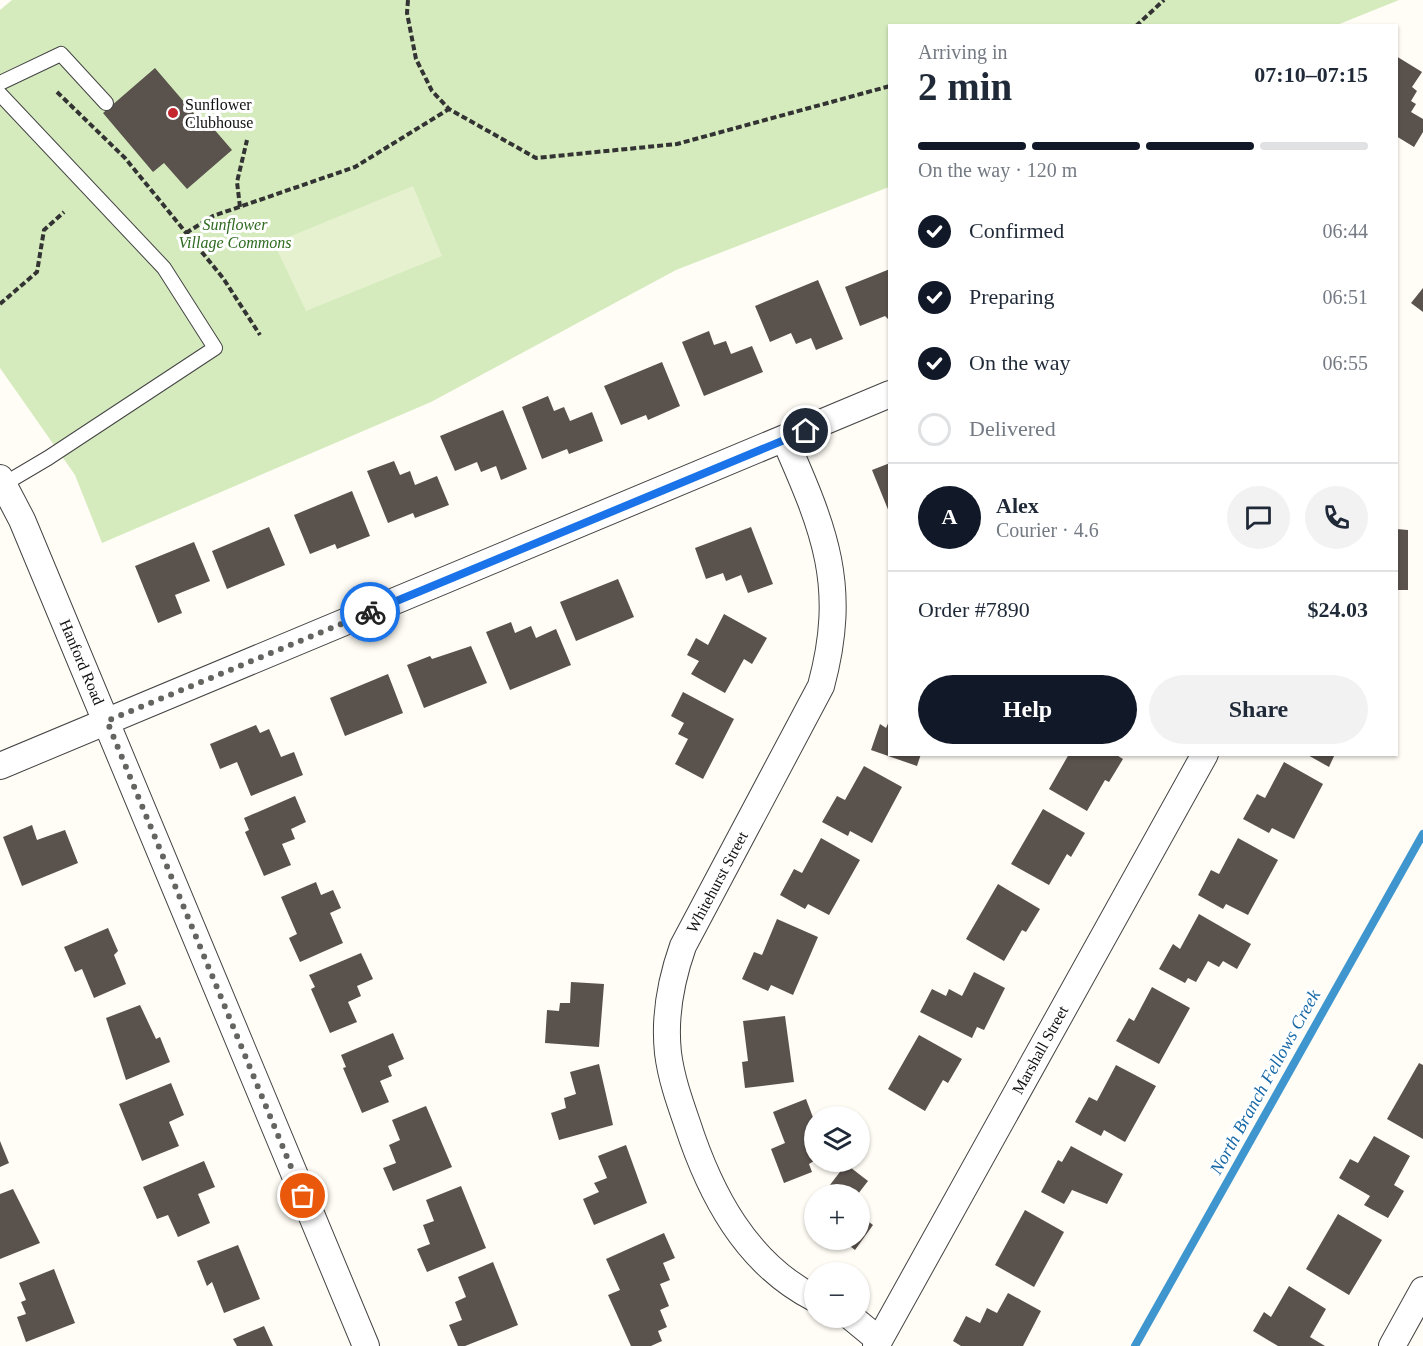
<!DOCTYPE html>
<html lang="en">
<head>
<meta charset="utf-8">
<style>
  body { margin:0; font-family:"Times New Roman",serif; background:#f2f2f3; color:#1f2937; height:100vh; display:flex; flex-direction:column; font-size:22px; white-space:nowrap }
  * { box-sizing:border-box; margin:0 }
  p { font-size:20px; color:#747a83 }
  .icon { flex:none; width:33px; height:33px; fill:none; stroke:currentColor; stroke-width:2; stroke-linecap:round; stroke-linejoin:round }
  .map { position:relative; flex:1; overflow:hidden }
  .details { position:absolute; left:888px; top:24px; width:510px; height:732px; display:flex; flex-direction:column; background:#fff; border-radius:0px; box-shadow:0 2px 4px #0004 }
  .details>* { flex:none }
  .tools { position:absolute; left:804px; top:1106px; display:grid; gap:12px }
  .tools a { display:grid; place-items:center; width:66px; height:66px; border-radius:50%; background:#fff; box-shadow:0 2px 4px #0004; font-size:30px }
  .pin { position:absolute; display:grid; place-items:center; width:51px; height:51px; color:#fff; margin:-26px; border:3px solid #fff; border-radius:50%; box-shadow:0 2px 6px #0007 }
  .courier { position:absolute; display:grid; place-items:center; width:60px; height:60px; margin:-30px; border:4px solid #1a73e8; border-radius:50%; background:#fff; color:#222; box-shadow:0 2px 8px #0007 }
  .overview em { font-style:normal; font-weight:600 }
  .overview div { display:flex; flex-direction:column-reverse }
  .overview { display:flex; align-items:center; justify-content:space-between; height:102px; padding:0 30px }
  h1 { font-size:39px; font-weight:600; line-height:45px }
  .bar { display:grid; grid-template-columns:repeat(4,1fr); gap:9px 6px; align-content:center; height:72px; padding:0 30px }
  .bar i { height:8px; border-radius:4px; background:#e0e1e3 }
  .bar .on { background:#111827 }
  .bar p { grid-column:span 4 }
  .line { display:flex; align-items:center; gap:15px; padding:0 30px; border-top:2px solid #e0e1e3 }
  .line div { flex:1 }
  .round { display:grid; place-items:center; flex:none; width:63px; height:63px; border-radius:32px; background:#f2f2f3 }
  ol { padding:0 30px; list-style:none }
  li { display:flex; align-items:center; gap:18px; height:66px }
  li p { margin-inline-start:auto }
  li .icon { padding:6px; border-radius:50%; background:#111827; color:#fff; stroke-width:4 }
  li:last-child { color:#747a83 }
  li i { width:33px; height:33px; border:3px solid #e0e1e3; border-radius:50% }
  .cta { display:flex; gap:12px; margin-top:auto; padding:12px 30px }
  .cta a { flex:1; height:69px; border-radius:36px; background:#111827; color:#fff; font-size:24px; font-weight:600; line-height:69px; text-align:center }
  .cta a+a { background:#f2f2f3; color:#1f2937 }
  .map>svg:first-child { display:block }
  .green { fill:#d5ebbd }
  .pitch { fill:#e6f2cf }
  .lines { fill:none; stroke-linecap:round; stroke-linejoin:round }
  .stream { stroke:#3f96cf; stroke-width:8 }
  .building { fill:#5a524d }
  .lane-casing { stroke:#444; stroke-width:16 }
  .street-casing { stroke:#444; stroke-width:28 }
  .path { stroke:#333; stroke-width:4; stroke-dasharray:6 3; stroke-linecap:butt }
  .lane { stroke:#fff; stroke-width:14 }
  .street { stroke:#fff; stroke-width:26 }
  .done { stroke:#646461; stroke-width:6; stroke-dasharray:0 10.8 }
  .route { stroke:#1a73e8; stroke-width:8 }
  .poi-dot { fill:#c4262e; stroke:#fff; stroke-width:2 }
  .labels { text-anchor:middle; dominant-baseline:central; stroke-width:6; stroke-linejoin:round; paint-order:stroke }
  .poi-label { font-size:16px; fill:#111; stroke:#fff; text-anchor:start }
  .park-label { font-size:16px; font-style:italic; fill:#2f6b1f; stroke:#fff }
  .street-label { font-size:16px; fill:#111; stroke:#fff }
  .water-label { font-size:18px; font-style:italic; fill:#1768a6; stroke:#fff }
</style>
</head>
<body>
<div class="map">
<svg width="1423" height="1346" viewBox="0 0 1423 1346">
  <rect width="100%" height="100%" fill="#fffdf5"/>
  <!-- green -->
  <path class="green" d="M12,0H1399L1337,25L890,26L889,187L676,270L431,402L102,543L75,475L0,368V10Z"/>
  <!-- pitch -->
  <path class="pitch" d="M413,186L442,256L306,311L274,243Z"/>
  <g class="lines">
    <!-- stream -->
    <path class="stream" d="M1135,1346L1423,834"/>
  </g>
  <!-- building -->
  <g class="building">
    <path d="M1396,56L1422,72L1412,87L1417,91L1411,101L1416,104L1411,112L1423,119V132L1414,147L1396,136Z"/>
    <path d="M155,68L209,131L213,128L232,150L187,189L164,163L153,172L103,113Z"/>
    <path d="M890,269V321L885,316L860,326L845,287Z"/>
    <path d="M818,280L843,339L816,350L811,338L796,344L791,333L770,342L755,306Z"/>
    <path d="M1423,288V312L1411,303Z"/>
    <path d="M709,331L714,345L726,341L731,354L752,346L763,372L704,396L682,342Z"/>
    <path d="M662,362L680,406L648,420L646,415L621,425L604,386Z"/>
    <path d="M548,396L554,411L564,407L570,421L592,412L603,441L569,454L567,449L542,459L522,407Z"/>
    <path d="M503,410L527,469L501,480L496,466L481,472L477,462L455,471L440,436Z"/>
    <path d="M394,461L400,475L410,471L415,485L437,476L449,505L415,518L413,513L388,523L367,471Z"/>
    <path d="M890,463V512H889L872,470Z"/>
    <path d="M352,491L370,536L337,549L335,544L310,554L294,515Z"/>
    <path d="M269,527L285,565L227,589L212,551Z"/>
    <path d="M751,527L773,584L748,593L741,575L726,581L723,573L706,579L695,548Z"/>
    <path d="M1396,529L1408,530V590H1396Z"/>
    <path d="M194,542L210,581L175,595L182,613L158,623L135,566Z"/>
    <path d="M618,579L634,617L576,641L560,602Z"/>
    <path d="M724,614L767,638L752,664L744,659L725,693L691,674L699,661L687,655L696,638L708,645Z"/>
    <path d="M511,622L515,633L531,626L536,638L556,629L571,665L510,690L486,632Z"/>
    <path d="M471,646L487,683L424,708L407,665L430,656L432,659Z"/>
    <path d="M388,674L403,713L345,736L330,698Z"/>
    <path d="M683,692L734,719L703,779L675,764L688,739L678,734L684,723L671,716Z"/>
    <path d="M890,719V754H921L917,766L871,750L880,724L886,728Z"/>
    <path d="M256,725L260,733L269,729L281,757L294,752L303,775L251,796L237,762L220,769L210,744Z"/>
    <path d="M1069,754H1115L1123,759L1109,782L1105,780L1087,811L1049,789Z"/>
    <path d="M1306,754H1335L1329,767Z"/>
    <path d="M1284,762L1323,784L1294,839L1272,828L1269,833L1243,819L1257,794L1265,798Z"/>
    <path d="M864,766L902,787L872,843L850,831L848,836L822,822L837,796L845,800Z"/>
    <path d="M295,796L306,822L291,829L295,839L282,844L291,865L264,876L245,832L249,830L244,818Z"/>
    <path d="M1043,809L1085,833L1071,857L1067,854L1049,885L1011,864Z"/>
    <path d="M32,825L37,840L65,830L78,863L22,886L3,837Z"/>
    <path d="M821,838L860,860L829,915L808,904L805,909L780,895L794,869L802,873Z"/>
    <path d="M1238,838L1278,860L1248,915L1226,904L1223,909L1198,895L1211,870L1219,874Z"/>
    <path d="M316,882L321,895L333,890L341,908L330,913L343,943L300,962L289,938L297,934L281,897Z"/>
    <path d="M998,884L1040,909L1026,932L1022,930L1004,961L966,939Z"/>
    <path d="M1199,914L1251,944L1237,969L1223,961L1219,967L1208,961L1196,982L1188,978L1185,983L1159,969L1173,944L1180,949Z"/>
    <path d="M777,919L818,937L793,995L771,985L768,991L742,979L754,952L762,955Z"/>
    <path d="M108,928L118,951L114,955L126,984L94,998L82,969L75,972L64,947Z"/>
    <path d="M361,953L373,979L357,986L361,996L348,1002L357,1022L330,1033L311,989L315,987L309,975Z"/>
    <path d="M974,972L1005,988L984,1030L977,1027L972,1038L920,1012L932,989L946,996L949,989L962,996Z"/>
    <path d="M571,982L604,984L599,1047L545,1043L547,1010L559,1011L560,1003H570Z"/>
    <path d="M1152,987L1190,1008L1159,1064L1116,1041L1129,1018L1134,1021Z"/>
    <path d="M140,1005L156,1039L160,1037L170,1062L126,1080L106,1018Z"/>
    <path d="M785,1016L794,1082L745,1088L742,1062L748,1061L743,1021Z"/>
    <path d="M393,1033L404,1059L388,1066L392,1076L380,1081L389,1102L362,1113L343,1068L346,1067L341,1055Z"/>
    <path d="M919,1035L962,1059L948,1083L943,1080L925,1111L888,1089Z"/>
    <path d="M1419,1063L1423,1065V1139L1387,1119Z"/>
    <path d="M599,1064L613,1125L559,1140L551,1113L566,1108L564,1098L576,1094L570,1072Z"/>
    <path d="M1116,1065L1156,1086L1125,1142L1104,1130L1101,1136L1075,1122L1089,1097L1097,1101Z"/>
    <path d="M171,1083L184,1115L169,1122L179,1146L142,1161L119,1104Z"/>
    <path d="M806,1099L814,1120V1161L809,1164L812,1172L784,1183L771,1149L785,1143L773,1112Z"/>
    <path d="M426,1106L452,1167L393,1191L383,1168L396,1163L389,1145L400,1140L392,1120Z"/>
    <path d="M1374,1136L1410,1156L1394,1185L1404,1191L1388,1218L1364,1205L1370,1196L1339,1178L1350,1159L1358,1163Z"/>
    <path d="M0,1141L9,1163L0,1167Z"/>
    <path d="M626,1145L647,1203L594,1225L583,1199L599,1192L594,1183L607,1178L598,1156Z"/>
    <path d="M1071,1146L1123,1174L1107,1204L1072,1190L1064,1204L1041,1192L1058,1160L1062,1162Z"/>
    <path d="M204,1161L215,1187L198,1194L210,1223L178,1237L168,1215L157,1219L143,1187Z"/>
    <path d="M846,1164L868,1181L858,1194H823Z"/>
    <path d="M461,1186L486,1248L427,1272L417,1249L430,1244L423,1225L434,1221L426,1200Z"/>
    <path d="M13,1189L40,1243L0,1259V1194Z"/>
    <path d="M1025,1210L1064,1232L1034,1287L995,1265Z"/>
    <path d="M1338,1214L1382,1240L1349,1295L1306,1269Z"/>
    <path d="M860,1215L873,1225L855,1250L841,1239H860Z"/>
    <path d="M664,1233L675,1258L663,1263L670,1280L660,1284L669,1306L660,1310L667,1327L658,1331L662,1341L651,1346H631L608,1295L620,1290L606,1259Z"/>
    <path d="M238,1245L260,1299L224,1313L212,1282L207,1286L197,1261Z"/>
    <path d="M493,1262L518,1325L465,1346H458L449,1325L462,1320L455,1302L466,1297L458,1277Z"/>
    <path d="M54,1269L75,1323L26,1342L17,1317L26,1314L21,1302L26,1300L19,1283Z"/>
    <path d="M1289,1286L1326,1309L1310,1337L1325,1346H1278L1253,1331L1264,1312L1271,1317Z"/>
    <path d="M1008,1293L1041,1311L1023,1346H961L953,1341L966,1316L980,1323L987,1308L997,1313Z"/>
    <path d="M264,1326L273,1346H237L233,1339Z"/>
  </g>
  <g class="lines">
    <!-- lane casing -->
    <g class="lane-casing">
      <g id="lane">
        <path d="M0,83L61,54L106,103"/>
        <path d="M0,94L164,268L215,348L48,458L4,484"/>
      </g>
    </g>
    <!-- street casing -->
    <g class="street-casing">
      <g id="street">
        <path d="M785,440C825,531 848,586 821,686L683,946C671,980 664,1016 668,1053C671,1077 679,1100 687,1123C710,1194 746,1263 814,1298"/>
        <path d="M0,478L22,520L366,1346"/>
        <path d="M0,766L890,394"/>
        <path d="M851,1317L879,1340"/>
        <path d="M876,1346L1205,754"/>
        <path d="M1392,1346L1423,1290"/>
      </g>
    </g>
    <!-- path -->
    <g class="path">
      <path d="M408,0L407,13L416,59L432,91L449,109L536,158L677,144L890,86"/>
      <path d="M1136,26L1164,0"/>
      <path d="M57,92L125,158L223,278L260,335"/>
      <path d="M240,207L237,182L247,140"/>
      <path d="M186,233L213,216L355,167L449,109"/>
      <path d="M0,304L37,272L44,230L64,212"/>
    </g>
    <!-- lane -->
    <use href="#lane" class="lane"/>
    <!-- street -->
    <use href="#street" class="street"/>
  </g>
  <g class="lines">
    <!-- done -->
    <path class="done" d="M303,1196L107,721L370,612"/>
    <!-- route -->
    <path class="route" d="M370,612L806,431"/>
  </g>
  <!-- markers -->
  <circle class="poi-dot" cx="173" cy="113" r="6"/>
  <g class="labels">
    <!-- poi labels -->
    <g class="poi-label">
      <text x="185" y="104">Sunflower<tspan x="185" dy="18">Clubhouse</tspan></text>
    </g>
    <!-- park labels -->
    <g class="park-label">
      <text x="235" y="224">Sunflower<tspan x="235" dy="18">Village Commons</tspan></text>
    </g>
    <!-- street labels -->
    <g class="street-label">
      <text transform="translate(82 662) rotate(67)">Hanford Road</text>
      <text transform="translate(717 882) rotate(-62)">Whitehurst Street</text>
      <text transform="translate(1040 1050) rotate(-61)">Marshall Street</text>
    </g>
    <!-- water labels -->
    <g class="water-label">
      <text transform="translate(1265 1082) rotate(-61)">North Branch Fellows Creek</text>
    </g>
  </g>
</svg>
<div class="tools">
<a><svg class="icon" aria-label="layers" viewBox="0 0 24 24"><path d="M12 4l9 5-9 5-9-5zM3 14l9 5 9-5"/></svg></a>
<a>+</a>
<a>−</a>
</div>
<div class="pin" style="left:303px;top:1196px;background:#ea580c"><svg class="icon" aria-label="bag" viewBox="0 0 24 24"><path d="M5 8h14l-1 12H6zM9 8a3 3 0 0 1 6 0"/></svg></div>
<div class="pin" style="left:806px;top:431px;background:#1f2937"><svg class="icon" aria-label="home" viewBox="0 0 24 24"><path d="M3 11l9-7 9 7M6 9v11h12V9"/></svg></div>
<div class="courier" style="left:370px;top:612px"><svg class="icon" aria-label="bike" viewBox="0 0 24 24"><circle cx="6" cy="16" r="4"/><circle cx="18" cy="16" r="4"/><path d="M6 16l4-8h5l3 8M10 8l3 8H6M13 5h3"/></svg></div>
<section class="details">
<div class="overview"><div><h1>2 min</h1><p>Arriving in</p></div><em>07:10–07:15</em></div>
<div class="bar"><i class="on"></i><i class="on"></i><i class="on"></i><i></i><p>On the way · 120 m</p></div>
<ol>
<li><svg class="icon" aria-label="check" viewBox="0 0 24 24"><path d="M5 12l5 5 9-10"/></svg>Confirmed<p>06:44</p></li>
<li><svg class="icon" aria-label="check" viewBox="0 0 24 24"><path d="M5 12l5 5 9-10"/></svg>Preparing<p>06:51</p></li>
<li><svg class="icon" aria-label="check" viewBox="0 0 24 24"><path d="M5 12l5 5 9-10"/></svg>On the way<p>06:55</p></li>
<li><i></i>Delivered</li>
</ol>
<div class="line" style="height:108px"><b class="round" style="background:#111827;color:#fff">A</b><div><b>Alex</b><p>Courier · 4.6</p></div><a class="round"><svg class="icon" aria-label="chat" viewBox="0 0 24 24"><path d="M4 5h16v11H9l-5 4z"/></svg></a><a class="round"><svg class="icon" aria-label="phone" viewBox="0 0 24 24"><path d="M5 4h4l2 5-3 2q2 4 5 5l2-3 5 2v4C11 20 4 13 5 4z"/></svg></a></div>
<div class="line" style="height:78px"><div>Order #7890</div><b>$24.03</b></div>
<div class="cta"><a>Help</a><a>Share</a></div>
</section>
</div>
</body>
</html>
